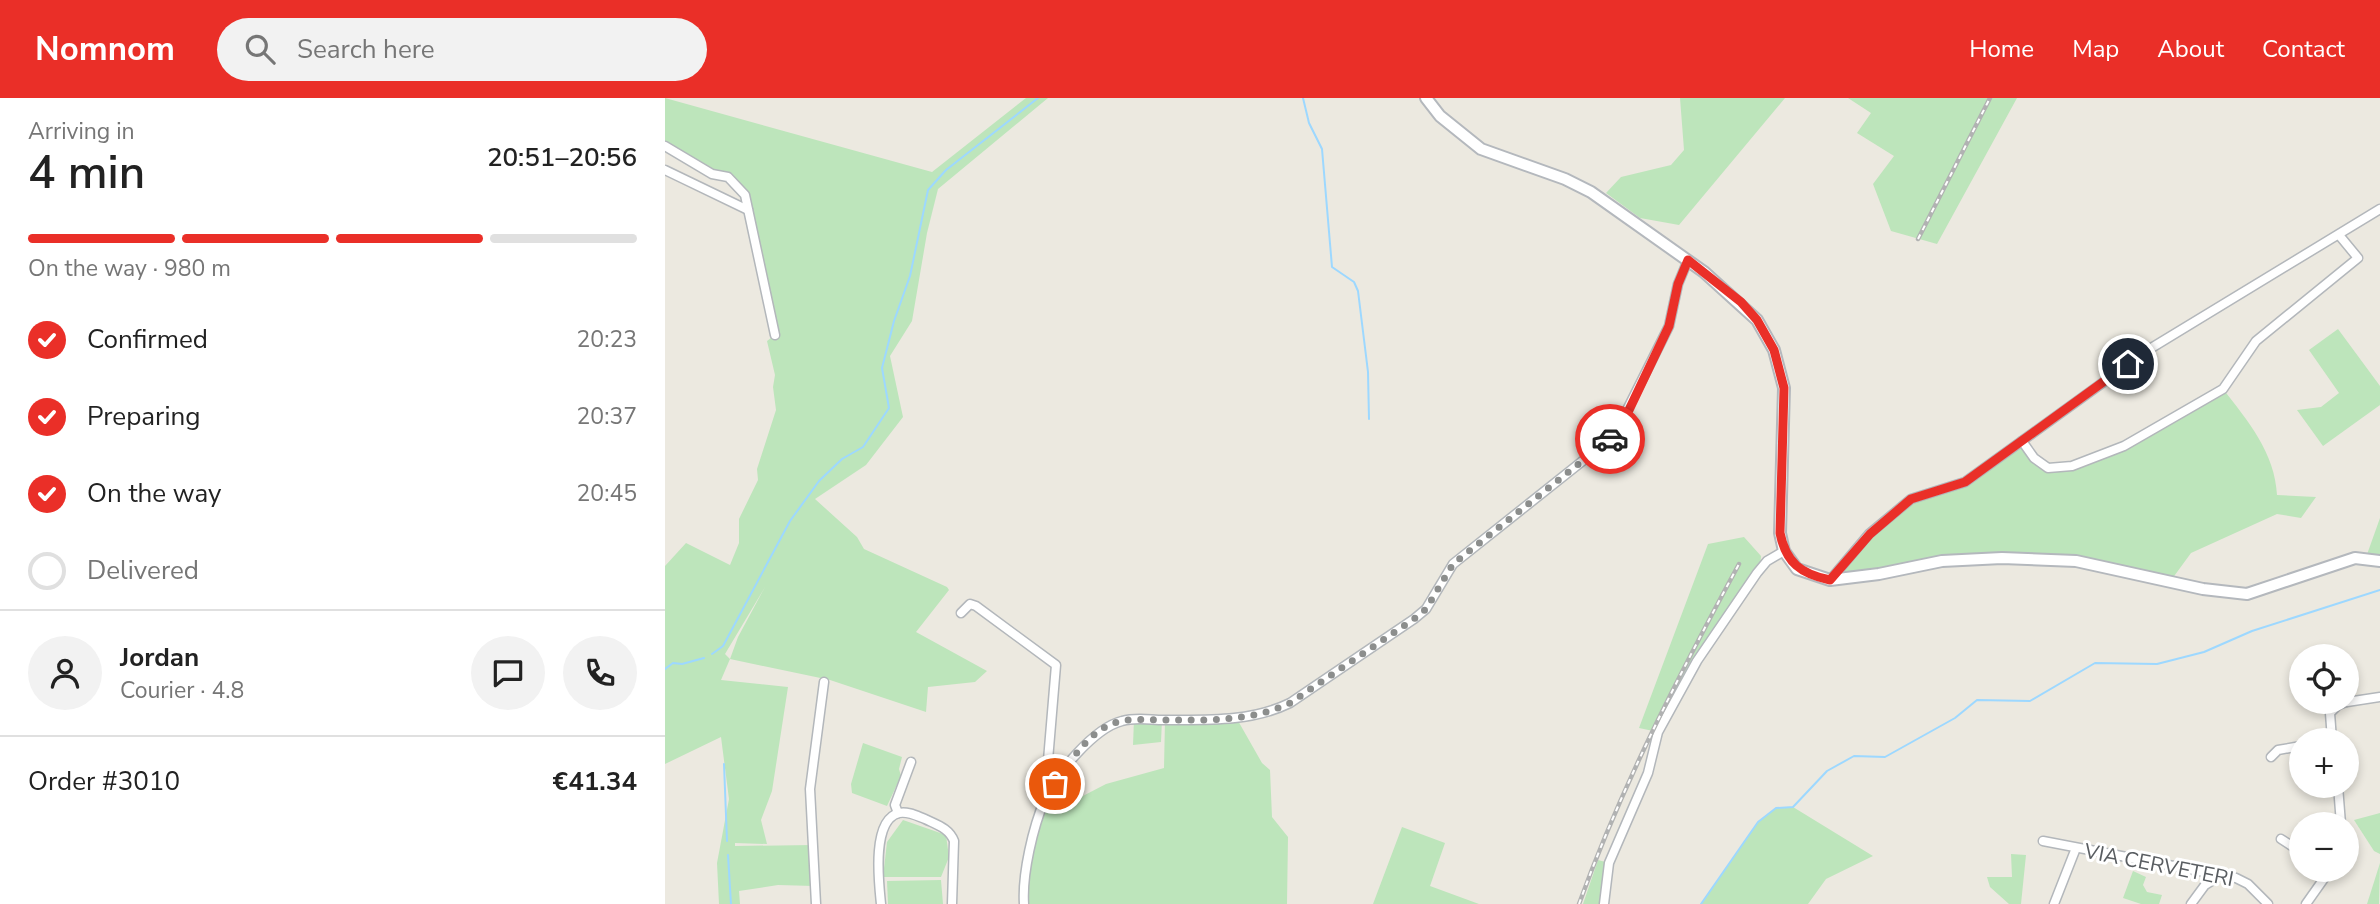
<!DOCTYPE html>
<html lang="en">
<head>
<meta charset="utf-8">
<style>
  body { margin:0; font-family:"Nunito Sans",sans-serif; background:#f2f2f2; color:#222; height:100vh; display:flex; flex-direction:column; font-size:26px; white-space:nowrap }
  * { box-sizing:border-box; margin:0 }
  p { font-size:23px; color:#767676 }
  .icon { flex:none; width:38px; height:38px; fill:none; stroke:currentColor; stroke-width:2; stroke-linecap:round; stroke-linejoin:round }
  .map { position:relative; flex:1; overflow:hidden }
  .details { display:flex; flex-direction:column; background:#fff; width:665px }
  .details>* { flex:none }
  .fabs { position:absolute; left:1624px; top:546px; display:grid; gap:14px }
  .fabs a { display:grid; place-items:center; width:70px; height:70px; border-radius:50%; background:#fff; box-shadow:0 4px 10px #0003; font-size:35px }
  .pin { position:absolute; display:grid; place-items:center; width:60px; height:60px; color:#fff; margin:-30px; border:4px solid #fff; border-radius:50%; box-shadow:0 2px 7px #0007 }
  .courier { position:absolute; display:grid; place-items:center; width:70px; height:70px; margin:-35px; border:5px solid #ea2f28; border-radius:50%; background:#fff; color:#222; box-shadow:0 2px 9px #0007 }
  .summary em { font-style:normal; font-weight:600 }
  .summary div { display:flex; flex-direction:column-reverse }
  .summary { display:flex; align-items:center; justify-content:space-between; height:119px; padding:0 28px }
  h1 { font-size:46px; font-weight:600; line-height:52px }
  .bar { display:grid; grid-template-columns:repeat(4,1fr); gap:10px 7px; align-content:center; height:84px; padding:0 28px }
  .bar i { height:9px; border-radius:5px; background:#e0e0e0 }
  .bar .current { background:#ea2f28 }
  .bar p { grid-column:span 4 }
  .line { display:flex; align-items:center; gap:18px; padding:0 28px; border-top:2px solid #e0e0e0 }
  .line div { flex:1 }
  .round { display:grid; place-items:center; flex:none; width:74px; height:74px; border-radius:37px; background:#f2f2f2 }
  ol { padding:0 28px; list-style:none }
  li { display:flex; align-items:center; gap:21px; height:77px }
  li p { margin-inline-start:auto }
  li .icon { padding:7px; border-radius:50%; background:#ea2f28; color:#fff; stroke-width:4 }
  li:last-child { color:#767676 }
  li i { width:38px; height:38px; border:4px solid #e0e0e0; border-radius:50% }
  header { display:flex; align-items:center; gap:42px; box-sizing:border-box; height:98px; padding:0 35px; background:#ea2f28; color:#fff }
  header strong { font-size:33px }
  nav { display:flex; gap:38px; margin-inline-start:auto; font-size:24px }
  .search { width:490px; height:63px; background:#f2f2f2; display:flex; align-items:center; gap:18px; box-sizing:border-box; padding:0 24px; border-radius:38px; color:#767676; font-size:26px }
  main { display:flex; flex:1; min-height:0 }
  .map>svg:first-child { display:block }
  .green { fill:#bde5bb; fill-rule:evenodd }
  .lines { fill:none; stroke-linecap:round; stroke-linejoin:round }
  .stream { stroke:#9dd8ff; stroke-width:2 }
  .street-casing { stroke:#b3b7bb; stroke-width:11 }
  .secondary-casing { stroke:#b4b8bd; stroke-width:14 }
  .street { stroke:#fff; stroke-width:8 }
  .secondary { stroke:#fff; stroke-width:10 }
  .rail-casing { stroke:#b1b2b2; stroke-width:4.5 }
  .rail { stroke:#fff; stroke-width:2; stroke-dasharray:5; stroke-linecap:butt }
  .done { stroke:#8c8e8d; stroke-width:7; stroke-dasharray:0 12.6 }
  .route { stroke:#ea2f28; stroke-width:9 }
  .labels { text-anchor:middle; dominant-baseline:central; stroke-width:6; stroke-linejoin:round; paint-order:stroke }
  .street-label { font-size:21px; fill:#595d61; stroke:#fff }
</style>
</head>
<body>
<header>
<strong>Nomnom</strong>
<div class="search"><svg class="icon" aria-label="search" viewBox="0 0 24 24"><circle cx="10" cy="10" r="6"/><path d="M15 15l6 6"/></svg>Search here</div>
<nav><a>Home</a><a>Map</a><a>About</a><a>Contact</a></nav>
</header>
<main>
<section class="details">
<div class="summary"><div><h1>4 min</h1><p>Arriving in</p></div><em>20:51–20:56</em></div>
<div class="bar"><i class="current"></i><i class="current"></i><i class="current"></i><i></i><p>On the way · 980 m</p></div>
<ol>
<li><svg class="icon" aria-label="check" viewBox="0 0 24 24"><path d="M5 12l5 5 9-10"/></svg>Confirmed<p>20:23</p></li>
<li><svg class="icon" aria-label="check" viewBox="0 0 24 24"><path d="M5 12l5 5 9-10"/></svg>Preparing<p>20:37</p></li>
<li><svg class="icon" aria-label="check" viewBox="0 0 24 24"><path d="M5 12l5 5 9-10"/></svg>On the way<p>20:45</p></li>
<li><i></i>Delivered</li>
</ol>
<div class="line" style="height:126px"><a class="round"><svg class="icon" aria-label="person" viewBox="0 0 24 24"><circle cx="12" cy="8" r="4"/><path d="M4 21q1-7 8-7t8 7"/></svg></a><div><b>Jordan</b><p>Courier · 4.8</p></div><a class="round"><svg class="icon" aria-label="chat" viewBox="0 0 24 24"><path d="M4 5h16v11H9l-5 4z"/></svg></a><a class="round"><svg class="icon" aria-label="phone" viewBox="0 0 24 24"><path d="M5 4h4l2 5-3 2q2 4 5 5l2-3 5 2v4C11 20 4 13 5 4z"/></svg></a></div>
<div class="line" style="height:91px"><div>Order #3010</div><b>€41.34</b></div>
</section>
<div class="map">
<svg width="1715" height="806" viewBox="0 0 1715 806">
  <rect width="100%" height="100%" fill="#ece9e0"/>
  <!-- green -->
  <g class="green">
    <path d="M0,0L267,74L361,0H383L273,91L262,135L247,223L225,258L238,319L201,367L150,401L192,439L199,451L282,489L284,492L251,534L322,573L310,584L263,589L261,614L165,582L65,561L56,582L123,589L107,693L96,722L102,746L70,745V748L147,747L149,788L113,787L74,793L75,806H54L52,765L64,701L56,639L0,666V468L21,445L65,467L74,445V421L93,382L92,371L111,312L108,289L110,277L102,243L110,237L90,124L77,89L47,76L0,48ZM100,489L73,539L65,561L60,556Z"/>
    <path d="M1015,0H1120L1014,127L975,120L941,95L956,79L1006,67L1019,52Z"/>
    <path d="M1183,0H1352L1272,146L1226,133L1208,86L1229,58L1192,35L1206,15Z"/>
    <path d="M1673,231L1715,288V307L1658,348L1632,312L1656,309L1674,295L1644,252Z"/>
    <path d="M1558,291C1583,323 1610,355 1612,397L1651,399L1636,420L1612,416L1526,455L1507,481L1411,463L1337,460L1174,478L1204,436L1246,401L1300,384L1357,343L1383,370C1447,365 1504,322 1558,291Z"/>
    <path d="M1715,420V463L1700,462Z"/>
    <path d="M1079,439L1096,458L1095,471L1032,563L993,634L974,630L1043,446Z"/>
    <path d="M469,621L497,622L496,644L468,647Z"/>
    <path d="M572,621L597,665L605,672L607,719L623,739L622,806H359L377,711L414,700L441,686L499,670L500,622Z"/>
    <path d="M198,645L237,659L234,671L236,678L222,708L187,695L186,686Z"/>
    <path d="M1128,709L1208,758L1161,781L1143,806H1036L1093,724L1111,710Z"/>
    <path d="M1715,715V756L1709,753L1689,722Z"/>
    <path d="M238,722L281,737L284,759L276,779H218L222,744Z"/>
    <path d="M737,729L780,745L765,788L814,806H708Z"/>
    <path d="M1346,756L1361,757L1356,806H1344L1325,789L1322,779H1347Z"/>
    <path d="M933,762L944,765L939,806H918Z"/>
    <path d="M1715,765L1714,806H1702Z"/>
    <path d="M1468,773L1481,779L1478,787L1482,794L1497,797L1494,806H1476L1458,800Z"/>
    <path d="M276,782L278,806H223L222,783Z"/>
  </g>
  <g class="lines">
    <!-- stream -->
    <g class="stream">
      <path d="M638,0L644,25L657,51L667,169L689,184L693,193L703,274L704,321"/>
      <path d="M47,556L58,548L125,423L154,383L177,361L198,349L224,310L217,270L229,223L245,178L263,92L281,72L373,0"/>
      <path d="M0,571L8,565L17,566L39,560"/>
      <path d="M59,666L62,743"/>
      <path d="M63,757L66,806"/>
      <path d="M1036,806L1093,724L1111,710L1128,709L1162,673L1189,658L1220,659L1290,620L1312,602L1365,603L1430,565L1492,566L1539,554L1587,533L1715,492"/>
    </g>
    <!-- street casing -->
    <g class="street-casing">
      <g id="street">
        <path d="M0,48L47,76L63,79L80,97L110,237"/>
        <path d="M0,72L83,112"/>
        <path d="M1357,343L1369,360L1383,370L1407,368L1459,348L1558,291L1591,243L1693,160L1674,137"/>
        <path d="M1165,482L1204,436L1246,401L1300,384L1483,252L1715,111"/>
        <path d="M296,515L305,506L311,508L391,567L380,698"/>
        <path d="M1682,604L1715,599"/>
        <path d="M1667,642L1665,615L1673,607L1681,604"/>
        <path d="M1606,659L1613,652L1636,648"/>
        <path d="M1673,688L1676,726"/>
        <path d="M233,715L230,707L246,664"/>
        <path d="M1616,741L1636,754"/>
        <path d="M1378,743L1571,780L1583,786L1603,806"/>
        <path d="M151,806L145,691L159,584"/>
        <path d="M216,806C214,786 206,722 234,715C243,713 252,718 260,721C272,727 284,730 289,743L287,806"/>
        <path d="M359,806C357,776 368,729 380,701C391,676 429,630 457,623C471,619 485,622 499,622C543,622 586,624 625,605L749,521L761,511L788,466L949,338L1004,228L1013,186L1023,162"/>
        <path d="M939,806L944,765L983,675L993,634L1032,563L1092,475L1102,463L1119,453"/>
        <path d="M1389,806L1411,750"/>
        <path d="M1526,806L1540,787L1556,777"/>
        <path d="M1641,806L1665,772"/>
      </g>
    </g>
    <!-- secondary casing -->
    <g class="secondary-casing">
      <path id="secondary" d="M761,0L775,18L816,51L900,81L926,94L1039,174L1092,222L1109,252L1119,290L1115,435L1119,453L1132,471L1165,482L1214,476L1277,463L1337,460L1411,463L1538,491L1582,496L1690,460L1715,463"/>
    </g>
    <!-- street -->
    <use href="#street" class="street"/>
    <!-- secondary -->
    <use href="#secondary" class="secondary"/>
    <!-- rail casing -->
    <g class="rail-casing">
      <g id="rail">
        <path d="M1253,141L1325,0"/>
        <path d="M914,806C957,687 1014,577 1074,466"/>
      </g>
    </g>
    <!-- rail -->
    <use href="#rail" class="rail"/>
  </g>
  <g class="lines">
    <!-- done -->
    <path class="done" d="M390,686C403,666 422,637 444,627C461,619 480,622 498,622C542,622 585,624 625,605L749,521L761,511L788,466L945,341"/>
    <!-- route -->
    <path class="route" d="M945,341L964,312L1004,228L1013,186L1023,162L1076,204L1092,222L1109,252L1119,290L1115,435C1121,465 1136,476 1165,482L1205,436L1246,401L1300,384L1463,266"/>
  </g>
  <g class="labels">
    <!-- street labels -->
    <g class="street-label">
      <text transform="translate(1494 767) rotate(11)">VIA CERVETERI</text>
    </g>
  </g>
</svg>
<div class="fabs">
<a><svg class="icon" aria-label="locate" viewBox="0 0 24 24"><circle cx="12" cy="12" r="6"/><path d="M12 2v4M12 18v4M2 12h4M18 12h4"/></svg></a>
<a>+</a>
<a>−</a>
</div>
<div class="pin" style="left:390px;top:686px;background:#ea580c"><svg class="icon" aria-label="bag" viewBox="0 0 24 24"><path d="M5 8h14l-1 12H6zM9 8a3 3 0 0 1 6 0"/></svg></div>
<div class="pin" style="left:1463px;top:266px;background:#1f2937"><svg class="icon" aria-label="home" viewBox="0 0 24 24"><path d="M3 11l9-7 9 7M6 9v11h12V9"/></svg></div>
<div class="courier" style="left:945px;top:341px"><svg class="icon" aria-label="car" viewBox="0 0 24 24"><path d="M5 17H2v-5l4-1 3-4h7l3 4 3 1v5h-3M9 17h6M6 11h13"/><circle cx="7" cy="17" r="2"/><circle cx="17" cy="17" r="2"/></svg></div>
</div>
</main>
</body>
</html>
